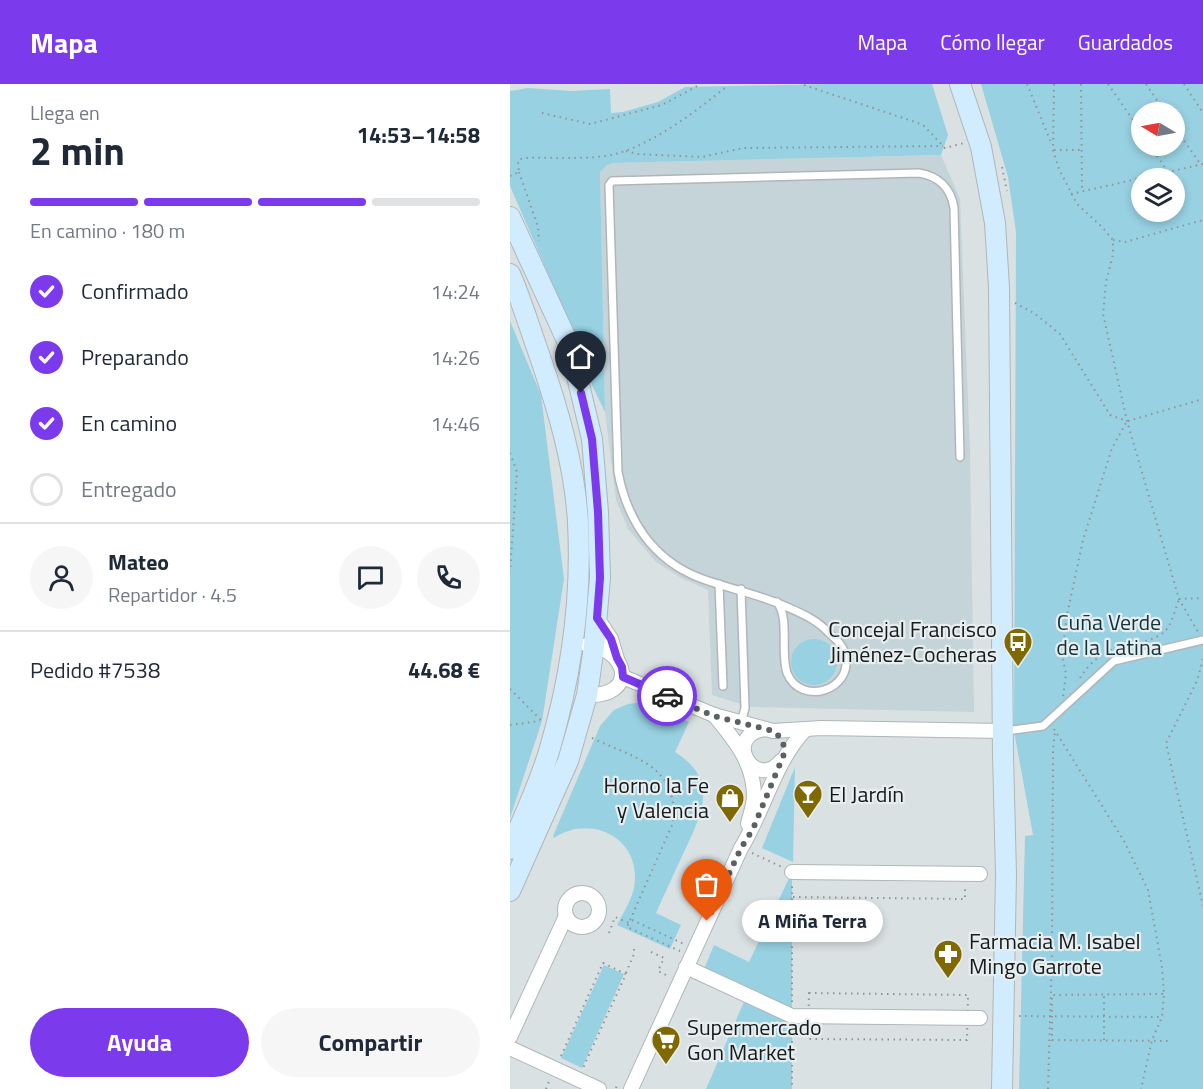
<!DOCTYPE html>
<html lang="es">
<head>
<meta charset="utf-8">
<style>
  body { margin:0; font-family:"Titillium Web",sans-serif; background:#f6f6f7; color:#1f2937; height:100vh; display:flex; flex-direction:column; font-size:22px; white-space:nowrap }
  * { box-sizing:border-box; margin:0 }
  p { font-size:20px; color:#747a83 }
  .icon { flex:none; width:33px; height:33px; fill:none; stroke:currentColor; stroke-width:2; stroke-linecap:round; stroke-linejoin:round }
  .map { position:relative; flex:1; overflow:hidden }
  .side { display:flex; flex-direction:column; background:#fff; width:510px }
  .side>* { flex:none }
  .needle { width:39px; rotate:280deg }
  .controls { position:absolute; left:621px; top:18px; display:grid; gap:12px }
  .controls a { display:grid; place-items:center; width:54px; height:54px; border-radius:50%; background:#fff; box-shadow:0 3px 9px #0003; font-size:30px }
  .pin { position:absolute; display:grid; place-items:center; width:51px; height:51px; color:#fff; margin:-62px -26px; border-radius:50% 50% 50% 0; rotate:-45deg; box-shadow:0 0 6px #0007 }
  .pin .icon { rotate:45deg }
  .courier { position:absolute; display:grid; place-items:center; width:60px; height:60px; margin:-30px; border:4px solid #7c3aed; border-radius:50%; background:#fff; color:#222; box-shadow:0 2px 8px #0007 }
  .bubble { position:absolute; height:42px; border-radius:21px; background:#fff; box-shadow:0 3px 9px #0003; font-size:20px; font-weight:700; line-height:42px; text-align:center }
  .summary em { font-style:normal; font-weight:700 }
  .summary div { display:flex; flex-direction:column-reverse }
  .summary { display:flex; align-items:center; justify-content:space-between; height:102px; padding:0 30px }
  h1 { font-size:39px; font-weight:700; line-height:45px }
  .bar { display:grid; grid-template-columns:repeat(4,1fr); gap:9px 6px; align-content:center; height:72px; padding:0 30px }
  .bar i { height:8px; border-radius:4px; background:#e0e1e3 }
  .bar .active { background:#7c3aed }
  .bar p { grid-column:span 4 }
  .line { display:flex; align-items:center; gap:15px; padding:0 30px; border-top:2px solid #e0e1e3 }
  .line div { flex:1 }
  .round { display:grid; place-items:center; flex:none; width:63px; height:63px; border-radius:32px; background:#f6f6f7 }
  ol { padding:0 30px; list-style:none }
  li { display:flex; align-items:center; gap:18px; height:66px }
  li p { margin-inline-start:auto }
  li .icon { padding:6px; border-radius:50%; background:#7c3aed; color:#fff; stroke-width:4 }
  li:last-child { color:#747a83 }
  li i { width:33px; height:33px; border:3px solid #e0e1e3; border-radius:50% }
  .action { display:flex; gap:12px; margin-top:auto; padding:12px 30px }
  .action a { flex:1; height:69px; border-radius:36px; background:#7c3aed; color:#fff; font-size:24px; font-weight:700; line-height:69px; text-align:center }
  .action a+a { background:#f6f6f7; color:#1f2937 }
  header { display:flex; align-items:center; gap:36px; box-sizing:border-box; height:84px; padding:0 30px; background:#7c3aed; color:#fff }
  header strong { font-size:28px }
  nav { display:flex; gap:33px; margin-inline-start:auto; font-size:21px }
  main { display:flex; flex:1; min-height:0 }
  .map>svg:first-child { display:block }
  .built { fill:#c5d4d9 }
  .green { fill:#97d1e2; fill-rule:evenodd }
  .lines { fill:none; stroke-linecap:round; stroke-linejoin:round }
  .lane-casing { stroke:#b0b6b8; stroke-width:10 }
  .street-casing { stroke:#b0b6b8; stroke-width:16 }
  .secondary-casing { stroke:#b0b6b8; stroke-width:22 }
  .path { stroke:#8f9496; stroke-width:2; stroke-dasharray:1.5 4.5; stroke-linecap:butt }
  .lane { stroke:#fff; stroke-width:7 }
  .street { stroke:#fff; stroke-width:14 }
  .secondary { stroke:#d2ecff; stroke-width:20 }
  .done { stroke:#5b6061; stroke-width:6; stroke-dasharray:0 10.8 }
  .route { stroke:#7c3aed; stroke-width:8 }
  .labels { text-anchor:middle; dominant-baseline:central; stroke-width:4.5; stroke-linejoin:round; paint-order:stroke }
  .park-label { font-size:22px; fill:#13333b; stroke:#e7eef0 }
  .poi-label { font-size:22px; fill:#171a1b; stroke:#e7eef0; text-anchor:start }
</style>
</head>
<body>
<header>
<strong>Mapa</strong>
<nav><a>Mapa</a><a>Cómo llegar</a><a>Guardados</a></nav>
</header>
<main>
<section class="side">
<div class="summary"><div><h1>2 min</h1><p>Llega en</p></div><em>14:53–14:58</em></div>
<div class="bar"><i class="active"></i><i class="active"></i><i class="active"></i><i></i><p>En camino · 180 m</p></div>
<ol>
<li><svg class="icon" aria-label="check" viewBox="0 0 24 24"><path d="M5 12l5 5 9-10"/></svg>Confirmado<p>14:24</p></li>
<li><svg class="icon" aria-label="check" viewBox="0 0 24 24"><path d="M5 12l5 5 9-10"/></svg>Preparando<p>14:26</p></li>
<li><svg class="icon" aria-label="check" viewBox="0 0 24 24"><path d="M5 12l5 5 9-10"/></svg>En camino<p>14:46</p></li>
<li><i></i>Entregado</li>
</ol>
<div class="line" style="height:108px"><a class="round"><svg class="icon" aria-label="person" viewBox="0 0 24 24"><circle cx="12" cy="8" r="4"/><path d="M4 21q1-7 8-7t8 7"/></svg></a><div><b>Mateo</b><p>Repartidor · 4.5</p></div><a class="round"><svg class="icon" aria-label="chat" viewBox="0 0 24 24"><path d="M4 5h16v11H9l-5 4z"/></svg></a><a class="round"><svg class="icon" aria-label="phone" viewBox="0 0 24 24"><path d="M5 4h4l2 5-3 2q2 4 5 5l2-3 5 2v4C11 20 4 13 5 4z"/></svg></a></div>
<div class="line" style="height:78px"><div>Pedido #7538</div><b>44.68 €</b></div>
<div class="action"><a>Ayuda</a><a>Compartir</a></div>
</section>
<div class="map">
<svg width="693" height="1005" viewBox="0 0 693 1005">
  <rect width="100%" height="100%" fill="#dae1e3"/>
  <!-- built -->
  <path class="built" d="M431,71L450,115L460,367L464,628L240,623L202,611L198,506L171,494L146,478L118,445L106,416L95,328L90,88L97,81L103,79Z"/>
  <!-- green -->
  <g class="green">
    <path d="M319,0H422L438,51L431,71L103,79L97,81L90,88L95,328L81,299L60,240L0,102V7L18,4L61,7L100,5L101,29L113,28L148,18L175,3Z"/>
    <path d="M471,0H693V1005H509L515,752L523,751L504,647L506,148L498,93ZM632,28H664V62H632ZM632,94H664V128H632Z"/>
    <path d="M0,237L31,311L54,495L32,637L0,734Z"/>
    <circle cx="304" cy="578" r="23"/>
    <path d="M127,619L144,622L179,638L165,668C211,697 191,731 173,770C164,789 155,809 146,829L171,841L160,865L107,841C115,826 125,811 125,794C126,750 77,731 44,754L43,752L90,642L104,626L118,620Z"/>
    <path d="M285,683L283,778L252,764Z"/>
    <path d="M282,788V1005H196L237,911L192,890L204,861L239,878Z"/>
    <path d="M94,881L114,890L72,984L51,974Z"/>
  </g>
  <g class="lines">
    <!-- lane casing -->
    <g class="lane-casing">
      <g id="lane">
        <path d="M209,500L213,602"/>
        <path d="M231,505L235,624L231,639"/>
        <path d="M267,518C280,534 270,569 277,589C291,623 344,606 335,571C333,561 326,555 319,549C307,536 293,530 277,523C249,510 219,505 190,494C143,476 117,436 108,388L99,101L102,97L409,89C428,92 441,104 444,124L450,373"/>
        <path d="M496,647L533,642L604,577L693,556"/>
      </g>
    </g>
    <!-- street casing -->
    <g class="street-casing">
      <g id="street">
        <path d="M87,534L101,555L107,575"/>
        <path d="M113,593L204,631L263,647L311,644L493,647"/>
        <path d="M77,611C128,613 119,565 77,561"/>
        <path d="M204,631C224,655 244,679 244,712C244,721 240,731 238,740"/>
        <path d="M255,645C211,652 245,708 271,677"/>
        <path d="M282,788L470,790"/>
        <circle cx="72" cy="826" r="17"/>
        <path d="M176,883L282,932L470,934"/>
        <path d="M0,953L56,832"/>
        <path d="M0,964L89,1005"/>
        <path d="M121,1005L231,764C255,725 264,678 296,645"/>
      </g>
    </g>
    <!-- secondary casing -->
    <g class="secondary-casing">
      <g id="secondary">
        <path d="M450,0L471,63L485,139L489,203L493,671L496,790L492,1005"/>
        <path d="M0,133L60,263L82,355L88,428L90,494L84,562L77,611L58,677L0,807"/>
        <path d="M0,190C11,215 19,242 28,267C47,322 65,381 68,439C72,515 61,592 40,664C30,699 14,732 0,765"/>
      </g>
    </g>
    <!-- path -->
    <g class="path">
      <path d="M517,0L542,61"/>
      <path d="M544,0L543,66L549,85L567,120L593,144L603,156V170L596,198L593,230L617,337L669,515L688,548"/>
      <path d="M571,0L572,107"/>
      <path d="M598,0L632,49"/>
      <path d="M636,0L655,28"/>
      <path d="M674,0L693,29"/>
      <path d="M294,1L408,39L414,42L435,64L454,59"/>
      <path d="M32,29L80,40L152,21L191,0"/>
      <path d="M664,42L691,81"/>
      <path d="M640,62L658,88L693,80"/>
      <path d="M544,66H571"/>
      <path d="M116,67L127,70L192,73L233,64L433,62"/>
      <path d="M492,83L497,107"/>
      <path d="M9,88L28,143L29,157"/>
      <path d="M0,92L9,88L8,78L10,75L17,74C45,73 73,76 101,71C139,63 187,27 217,2"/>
      <path d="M561,110L658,88"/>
      <path d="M603,156L615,158L693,136"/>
      <path d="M505,219L524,229L550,250L600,331L617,337"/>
      <path d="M618,337L693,315"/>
      <path d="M0,369L7,388L0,488"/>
      <path d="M669,515L693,514"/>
      <path d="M693,575L687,597L656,659L693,822"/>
      <path d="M570,594C577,583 585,575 596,568C614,558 648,561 659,542C663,534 666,524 669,515"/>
      <path d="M0,605L32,637"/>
      <path d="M553,612L556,590L552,570L557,531L573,456L602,364L617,337"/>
      <path d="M0,641L30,637"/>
      <path d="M544,645L614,757L638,806L652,883L654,910L652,933L642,956L631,1005"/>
      <path d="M82,654C124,674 169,681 163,739L117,843L170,867"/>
      <path d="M242,769L272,783"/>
      <path d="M283,813L455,815V804"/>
      <path d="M122,836L174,860"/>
      <path d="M99,849L105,833L119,839"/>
      <path d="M141,868L154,874L148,887L158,892"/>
      <path d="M116,889L124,870V861"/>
      <path d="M299,909L458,911L457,956L298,955Z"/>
      <path d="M653,910L542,911V956L660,957"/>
      <path d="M282,918V801"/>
      <path d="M509,932L652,933"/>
      <path d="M282,945V1005"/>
      <path d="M594,956V911"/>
      <path d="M51,972L93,879L116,890L73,984"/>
      <path d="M106,1004L107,1001"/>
      <path d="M36,1005L39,997"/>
      <path d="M538,1005L542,867L543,665L545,647"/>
    </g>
    <!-- lane -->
    <use href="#lane" class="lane"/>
    <!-- street -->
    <use href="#street" class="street"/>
    <!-- secondary -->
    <use href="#secondary" class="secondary"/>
  </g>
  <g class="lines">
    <!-- done -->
    <path class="done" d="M157,612L204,632L263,647C271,653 275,659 274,670L243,745L231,764L197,837"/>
    <!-- route -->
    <path class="route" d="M71,309L82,355L88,428L90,494L87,534L101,555L107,574L112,583L113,593L157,612"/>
  </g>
  <!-- icons -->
  <defs>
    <g id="bus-pin" transform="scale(1.5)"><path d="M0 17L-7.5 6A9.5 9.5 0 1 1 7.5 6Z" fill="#816902" stroke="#e7eef0"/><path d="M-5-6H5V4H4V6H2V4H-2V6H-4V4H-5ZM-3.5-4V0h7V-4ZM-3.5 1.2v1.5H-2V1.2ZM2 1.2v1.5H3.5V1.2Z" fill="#fff"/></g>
    <g id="bar-pin" transform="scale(1.5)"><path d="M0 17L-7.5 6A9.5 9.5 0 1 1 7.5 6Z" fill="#816902" stroke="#e7eef0"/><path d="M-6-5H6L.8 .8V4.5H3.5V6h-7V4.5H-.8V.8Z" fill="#fff"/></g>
    <g id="shop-pin" transform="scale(1.5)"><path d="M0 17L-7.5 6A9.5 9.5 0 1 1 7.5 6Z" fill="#816902" stroke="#e7eef0"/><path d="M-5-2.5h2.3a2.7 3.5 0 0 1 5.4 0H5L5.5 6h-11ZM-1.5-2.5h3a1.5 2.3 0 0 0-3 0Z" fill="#fff"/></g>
    <g id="pharmacy-pin" transform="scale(1.5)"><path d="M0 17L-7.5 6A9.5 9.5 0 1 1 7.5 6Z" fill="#816902" stroke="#e7eef0"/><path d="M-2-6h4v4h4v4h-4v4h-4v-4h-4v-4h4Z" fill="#fff"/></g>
    <g id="supermarket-pin" transform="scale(1.5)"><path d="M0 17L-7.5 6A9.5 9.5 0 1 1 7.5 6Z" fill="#816902" stroke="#e7eef0"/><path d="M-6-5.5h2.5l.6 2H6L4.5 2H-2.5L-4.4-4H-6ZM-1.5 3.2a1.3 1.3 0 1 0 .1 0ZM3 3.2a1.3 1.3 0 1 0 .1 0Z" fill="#fff"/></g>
  </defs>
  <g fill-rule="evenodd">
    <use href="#bus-pin" x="508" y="558"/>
    <use href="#bar-pin" x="298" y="710"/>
    <use href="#shop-pin" x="220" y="714"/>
    <use href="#pharmacy-pin" x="438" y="870"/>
    <use href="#supermarket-pin" x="156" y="956"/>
  </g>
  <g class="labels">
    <!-- park labels -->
    <g class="park-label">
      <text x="599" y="538">Cuña Verde<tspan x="599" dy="25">de la Latina</tspan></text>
    </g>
    <!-- poi labels -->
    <g class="poi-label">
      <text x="487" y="545" text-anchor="end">Concejal Francisco<tspan x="487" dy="25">Jiménez-Cocheras</tspan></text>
      <text x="199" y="701" text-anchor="end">Horno la Fe<tspan x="199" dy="25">y Valencia</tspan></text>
      <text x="319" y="710">El Jardín</text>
      <text x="459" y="857">Farmacia M. Isabel<tspan x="459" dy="25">Mingo Garrote</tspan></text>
      <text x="177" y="943">Supermercado<tspan x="177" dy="25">Gon Market</tspan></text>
    </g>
  </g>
</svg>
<div class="controls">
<a><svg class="needle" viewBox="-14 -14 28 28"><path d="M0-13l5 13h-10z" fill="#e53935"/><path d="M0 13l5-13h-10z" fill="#747a83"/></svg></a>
<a><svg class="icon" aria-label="layers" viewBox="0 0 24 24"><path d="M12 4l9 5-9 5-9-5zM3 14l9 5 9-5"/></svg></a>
</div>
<div class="pin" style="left:197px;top:837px;background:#ea580c"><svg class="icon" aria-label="bag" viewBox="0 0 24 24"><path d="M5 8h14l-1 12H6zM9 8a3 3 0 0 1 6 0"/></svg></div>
<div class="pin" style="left:71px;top:309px;background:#1f2937"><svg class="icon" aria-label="home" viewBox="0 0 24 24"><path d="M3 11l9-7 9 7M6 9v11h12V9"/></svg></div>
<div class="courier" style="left:157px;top:612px"><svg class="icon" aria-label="car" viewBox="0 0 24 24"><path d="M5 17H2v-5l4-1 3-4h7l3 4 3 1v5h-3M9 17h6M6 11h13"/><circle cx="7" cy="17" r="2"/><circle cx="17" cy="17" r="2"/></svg></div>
<div class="bubble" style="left:232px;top:816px;width:141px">A Miña Terra</div>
</div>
</main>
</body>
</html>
